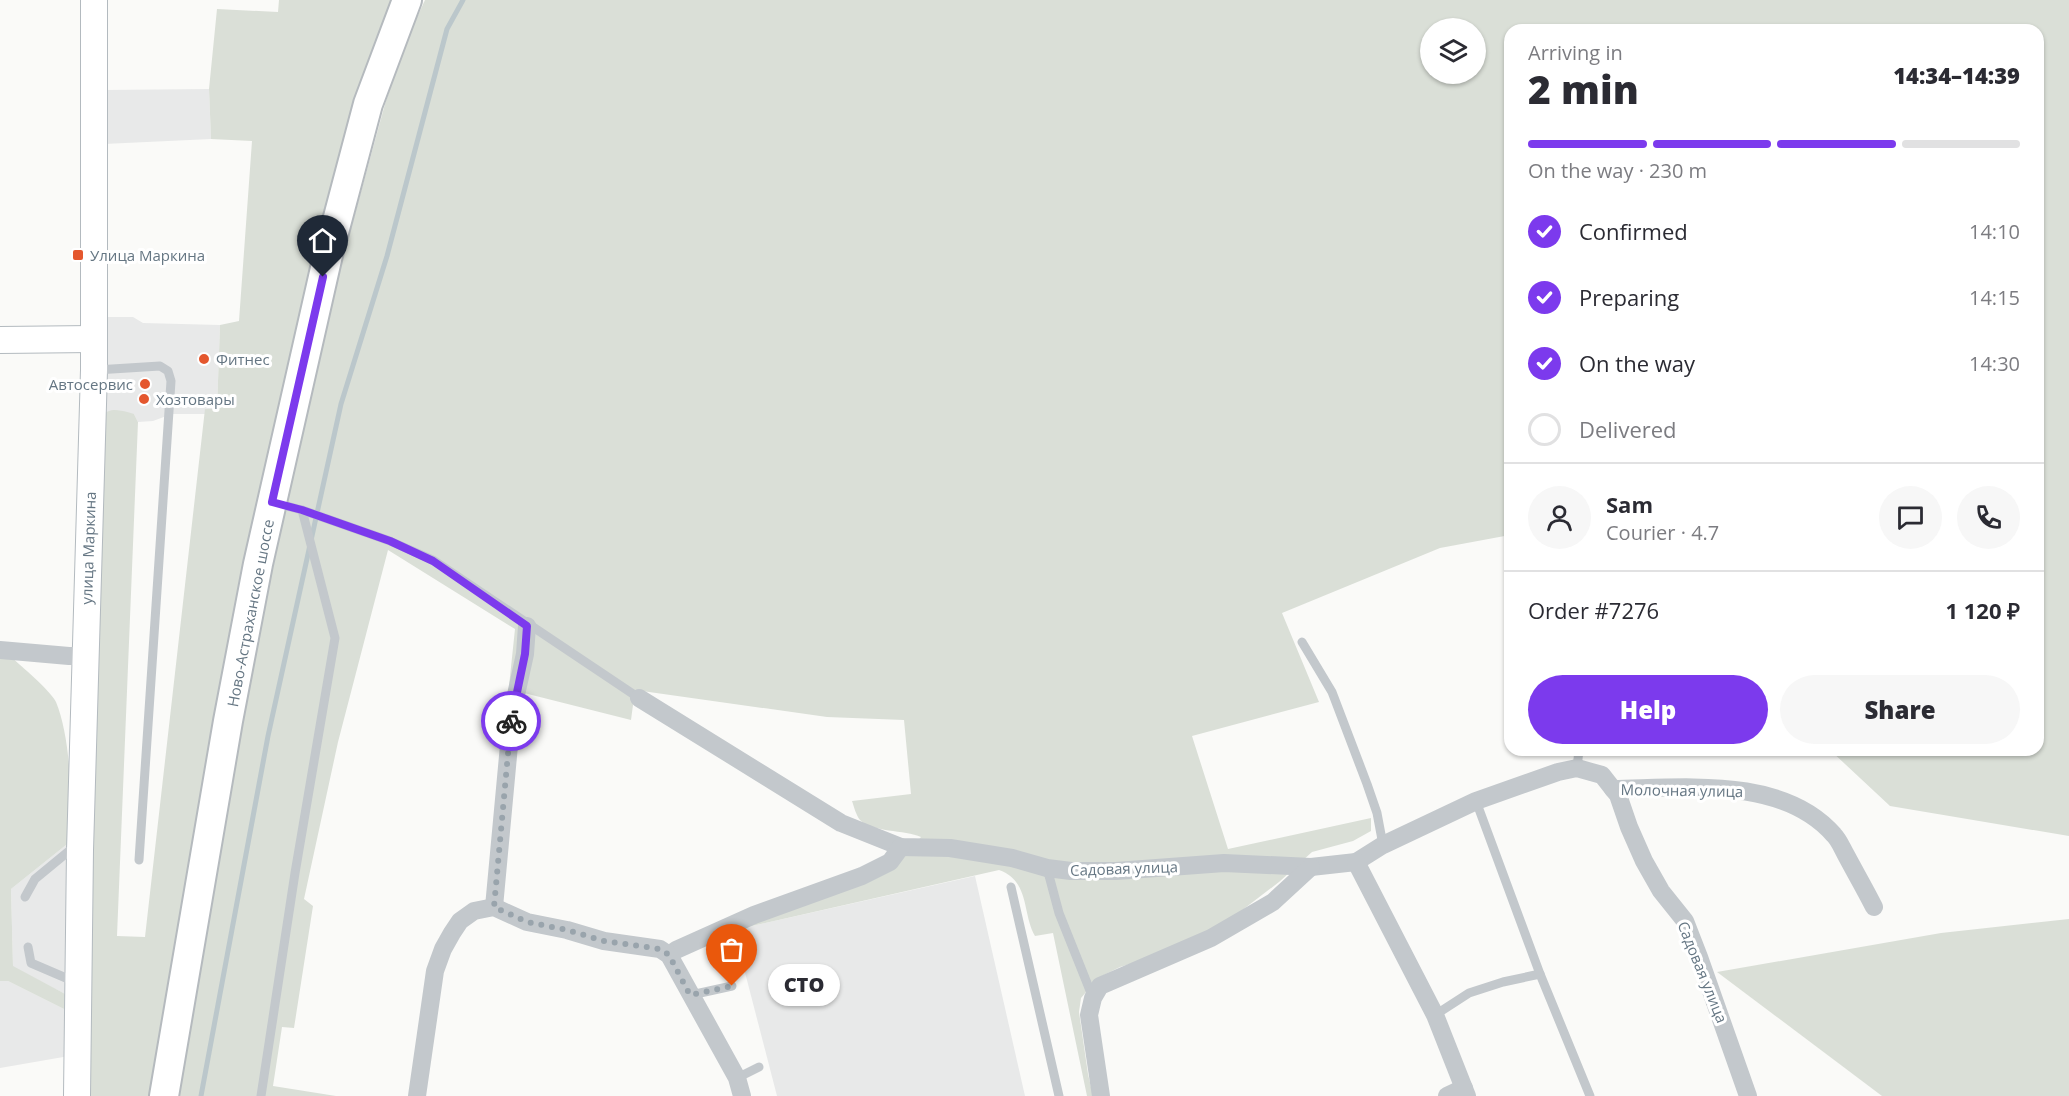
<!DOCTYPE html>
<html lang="en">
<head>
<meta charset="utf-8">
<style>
  body { margin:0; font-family:"Open Sans",sans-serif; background:#f7f7f7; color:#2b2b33; height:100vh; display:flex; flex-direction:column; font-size:22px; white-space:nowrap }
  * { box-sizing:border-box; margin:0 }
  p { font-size:20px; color:#7c7c81 }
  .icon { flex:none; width:33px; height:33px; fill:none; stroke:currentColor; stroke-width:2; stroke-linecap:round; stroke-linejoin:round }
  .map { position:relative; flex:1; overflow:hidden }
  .drawer { position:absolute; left:1504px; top:24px; width:540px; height:732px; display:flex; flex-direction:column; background:#fff; border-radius:18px; box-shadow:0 2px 4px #0004 }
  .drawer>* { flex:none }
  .controls { position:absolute; left:1420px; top:18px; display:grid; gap:12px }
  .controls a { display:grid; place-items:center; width:66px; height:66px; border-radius:50%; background:#fff; box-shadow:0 2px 4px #0004; font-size:30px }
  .pin { position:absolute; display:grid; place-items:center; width:51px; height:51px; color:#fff; margin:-62px -26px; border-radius:50% 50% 50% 0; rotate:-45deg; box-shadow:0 0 6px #0007 }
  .pin .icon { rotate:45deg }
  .courier { position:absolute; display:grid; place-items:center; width:60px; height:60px; margin:-30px; border:4px solid #7c3aed; border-radius:50%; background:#fff; color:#222; box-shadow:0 2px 8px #0007 }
  .bubble { position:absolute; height:42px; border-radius:21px; background:#fff; box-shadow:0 2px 4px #0004; font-size:20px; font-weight:800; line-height:42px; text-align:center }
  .head em { font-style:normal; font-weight:800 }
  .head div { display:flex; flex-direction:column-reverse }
  .head { display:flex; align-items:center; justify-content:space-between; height:102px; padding:0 24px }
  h1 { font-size:39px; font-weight:800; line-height:45px }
  .bar { display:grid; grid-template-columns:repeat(4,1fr); gap:9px 6px; align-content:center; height:72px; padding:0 24px }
  .bar i { height:8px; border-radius:4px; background:#e1e1e2 }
  .bar .active { background:#7c3aed }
  .bar p { grid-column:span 4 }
  .line { display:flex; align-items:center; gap:15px; padding:0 24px; border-top:2px solid #e1e1e2 }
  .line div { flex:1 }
  .round { display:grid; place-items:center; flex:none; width:63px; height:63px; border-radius:32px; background:#f7f7f7 }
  ol { padding:0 24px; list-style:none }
  li { display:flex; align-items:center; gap:18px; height:66px }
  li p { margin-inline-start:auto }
  li .icon { padding:6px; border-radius:50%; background:#7c3aed; color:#fff; stroke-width:4 }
  li:last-child { color:#7c7c81 }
  li i { width:33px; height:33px; border:3px solid #e1e1e2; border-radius:50% }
  .action { display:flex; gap:12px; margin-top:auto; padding:12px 24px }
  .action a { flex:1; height:69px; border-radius:36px; background:#7c3aed; color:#fff; font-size:24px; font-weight:800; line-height:69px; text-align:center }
  .action a+a { background:#f7f7f7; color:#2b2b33 }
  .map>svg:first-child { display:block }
  .built { fill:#e8e9e9 }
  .green { fill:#dadfd7; fill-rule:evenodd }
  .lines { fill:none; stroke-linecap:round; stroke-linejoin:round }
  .stream { stroke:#bbc7cb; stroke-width:5 }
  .secondary-casing { stroke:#b3babf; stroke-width:28 }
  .primary-casing { stroke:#b5babe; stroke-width:32 }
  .lane { stroke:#c3c8cc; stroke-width:9 }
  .street { stroke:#c3c8cc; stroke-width:18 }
  .secondary { stroke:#fff; stroke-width:26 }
  .primary { stroke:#fff; stroke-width:28 }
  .done { stroke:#99a4ac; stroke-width:6; stroke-dasharray:0 10.8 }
  .route { stroke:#7c3aed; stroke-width:8 }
  .poi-dot { fill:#e4572e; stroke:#fff; stroke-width:2 }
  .labels { text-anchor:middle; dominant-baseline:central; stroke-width:6; stroke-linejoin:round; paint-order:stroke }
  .poi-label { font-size:15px; fill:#657683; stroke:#fff; text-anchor:start }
  .street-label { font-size:15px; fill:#657683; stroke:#fff }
</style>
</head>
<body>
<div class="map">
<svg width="2069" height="1096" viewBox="0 0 2069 1096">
  <rect width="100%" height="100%" fill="#fafaf8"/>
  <!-- built -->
  <g class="built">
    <path d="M209,89L211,139L104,144V90Z"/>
    <path d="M103,317H133L143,323L220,325L217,409L205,414H172L153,421L138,422L134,414L102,416Z"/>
    <path d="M71,841L69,996L13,967L11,889Z"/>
    <path d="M975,876L1025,1096H777L734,930Z"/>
    <path d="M0,981H8L68,1011L69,1056L0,1068Z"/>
  </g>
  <!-- green -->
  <g class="green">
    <path d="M279,0H394L156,1096H87L102,416C111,406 122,411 134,414L138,422L117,936L145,937L205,409H217L220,325L239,321L252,141L211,139L209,89L217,9L278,12Z"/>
    <path d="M425,0H2069V836L1890,806L1830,750H2038V30H1510V535L1440,548L1282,613L1319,702L1192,736L1228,849L1371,818V831L1353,841L1312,852L1279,882L1232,918L1166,953L1120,967L1098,978L1081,998L1079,1012L1088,1074L1093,1096H1087L1053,933L1035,936C1022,913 1030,881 999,870L734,930L904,857L921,837C905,830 871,832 860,820C856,815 854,807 852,801L911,794L904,720L827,717L635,690L631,720L524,693L509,686L515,629L388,550L338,742L304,899L313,906L294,1028L282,1027L273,1086L336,1096H178L269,562L342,261L385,104L407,39ZM1431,28H1476V74H1431Z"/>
    <path d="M0,653L10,656C21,666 50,690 56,702C71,739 72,801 71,841L11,889L13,966L69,996L68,1011L8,981H0Z"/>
    <path d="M2069,919V1096H1882L1717,972L1941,933Z"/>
  </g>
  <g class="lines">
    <!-- stream -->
    <path class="stream" d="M201,1096L268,736L341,404L387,256L447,29L463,0"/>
    <!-- secondary casing -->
    <g class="secondary-casing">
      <g id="secondary">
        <path d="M0,340L93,339"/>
        <path d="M77,1096L80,850L94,370V0"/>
      </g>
    </g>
    <!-- primary casing -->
    <g class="primary-casing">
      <path id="primary" d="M164,1096L228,721L258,564L328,255L368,104L407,0"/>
    </g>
    <!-- lane -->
    <g class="lane">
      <path d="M96,370L160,366L168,371L171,381L139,860"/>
      <path d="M275,503L302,510L390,541L433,560L639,698"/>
      <path d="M1302,642L1332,692L1367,784L1377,813L1383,845"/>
      <path d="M1577,768L1579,750"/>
      <path d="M1476,801L1540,974L1590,1096"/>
      <path d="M1047,868L1059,913L1093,998"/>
      <path d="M1011,887L1059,1096"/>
      <path d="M25,897L35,879L69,851L78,850"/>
      <path d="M28,947L31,963L66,978L78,979"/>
      <path d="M691,995L732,986"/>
      <path d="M1435,1015L1469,993L1503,982L1540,974"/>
      <path d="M737,1078L759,1067"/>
      <path d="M261,1096L295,873L335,638L302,510"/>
    </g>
    <!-- street -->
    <g class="street">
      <path d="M0,650L69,656H85"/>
      <path d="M639,698L841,823L901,847L950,848L1012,858L1047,868L1071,871H1116L1224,863L1311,867L1356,862L1383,845L1476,801L1558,772L1577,768L1602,775L1613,789C1684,788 1783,776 1834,835C1839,840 1842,848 1846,855C1855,872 1865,889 1874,907"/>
      <path d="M1613,789L1618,795L1629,827L1644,861L1661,891L1685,921L1699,957L1748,1096"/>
      <path d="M1356,862L1435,1015L1467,1096"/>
      <path d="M494,907L512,713L525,654L527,626"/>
      <path d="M669,955L676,950L754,915L862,876L890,862L901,847"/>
      <path d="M417,1096L435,971L443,949L452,933L460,921L474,911L494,907L527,922L567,930L604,941L660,949L669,955L737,1078L742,1096"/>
      <path d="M1101,1096L1089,1015L1093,998L1100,986L1211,938L1273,902L1311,867"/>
      <path d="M1447,1096L1464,1088"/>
    </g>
    <!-- secondary -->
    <use href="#secondary" class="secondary"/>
    <!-- primary -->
    <use href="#primary" class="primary"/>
  </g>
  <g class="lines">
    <!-- done -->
    <path class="done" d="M511,721L494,907L527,922L567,930L604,941L660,949L669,955L690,995L732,986"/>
    <!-- route -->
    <path class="route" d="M323,277L272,502L302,510L390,541L433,561L527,626L525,654L511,721"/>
  </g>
  <!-- markers -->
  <g class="poi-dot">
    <rect x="72" y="249" width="12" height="12" rx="3"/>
    <circle cx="204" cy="359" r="6"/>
    <circle cx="145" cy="384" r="6"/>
    <circle cx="144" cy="399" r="6"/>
  </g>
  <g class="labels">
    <!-- poi labels -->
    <g class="poi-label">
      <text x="90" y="255">Улица Маркина</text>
      <text x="216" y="359">Фитнес</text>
      <text x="133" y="384" text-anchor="end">Автосервис</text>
      <text x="156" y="399">Хозтовары</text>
    </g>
    <!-- street labels -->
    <g class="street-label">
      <text transform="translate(88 548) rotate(-88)">улица Маркина</text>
      <text transform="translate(250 613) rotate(-79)">Ново-Астраханское шоссе</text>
      <text transform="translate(1682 790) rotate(1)">Молочная улица</text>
      <text transform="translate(1124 868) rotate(-2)">Садовая улица</text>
      <text transform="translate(1703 972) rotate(68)">Садовая улица</text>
    </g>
  </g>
</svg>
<div class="controls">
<a><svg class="icon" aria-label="layers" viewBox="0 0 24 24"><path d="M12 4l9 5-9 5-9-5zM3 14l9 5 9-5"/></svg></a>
</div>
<div class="pin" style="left:732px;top:986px;background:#ea580c"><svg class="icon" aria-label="bag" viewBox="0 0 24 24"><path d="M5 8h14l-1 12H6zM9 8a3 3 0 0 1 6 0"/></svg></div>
<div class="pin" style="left:323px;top:277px;background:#1f2937"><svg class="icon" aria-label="home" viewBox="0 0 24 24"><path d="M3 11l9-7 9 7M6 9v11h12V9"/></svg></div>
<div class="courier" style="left:511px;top:721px"><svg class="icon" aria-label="bike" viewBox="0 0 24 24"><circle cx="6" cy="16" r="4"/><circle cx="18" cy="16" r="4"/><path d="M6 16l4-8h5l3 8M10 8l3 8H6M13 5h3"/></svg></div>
<div class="bubble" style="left:768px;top:964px;width:72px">СТО</div>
<section class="drawer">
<div class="head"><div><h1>2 min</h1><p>Arriving in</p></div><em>14:34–14:39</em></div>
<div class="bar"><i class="active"></i><i class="active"></i><i class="active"></i><i></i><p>On the way · 230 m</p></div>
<ol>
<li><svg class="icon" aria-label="check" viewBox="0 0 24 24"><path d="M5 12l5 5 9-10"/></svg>Confirmed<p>14:10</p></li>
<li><svg class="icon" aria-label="check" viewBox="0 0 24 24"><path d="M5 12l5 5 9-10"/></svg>Preparing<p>14:15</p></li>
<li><svg class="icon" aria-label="check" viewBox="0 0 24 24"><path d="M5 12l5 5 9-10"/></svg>On the way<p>14:30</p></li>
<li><i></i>Delivered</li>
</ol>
<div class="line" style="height:108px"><a class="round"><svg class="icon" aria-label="person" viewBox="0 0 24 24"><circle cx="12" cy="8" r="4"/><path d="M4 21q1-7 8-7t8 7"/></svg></a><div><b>Sam</b><p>Courier · 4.7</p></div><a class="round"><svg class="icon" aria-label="chat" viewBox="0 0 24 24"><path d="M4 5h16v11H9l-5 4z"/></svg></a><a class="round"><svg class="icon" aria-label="phone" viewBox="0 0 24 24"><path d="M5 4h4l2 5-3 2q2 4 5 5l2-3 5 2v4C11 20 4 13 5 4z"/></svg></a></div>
<div class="line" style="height:78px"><div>Order #7276</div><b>1 120 ₽</b></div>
<div class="action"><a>Help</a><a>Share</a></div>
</section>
</div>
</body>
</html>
